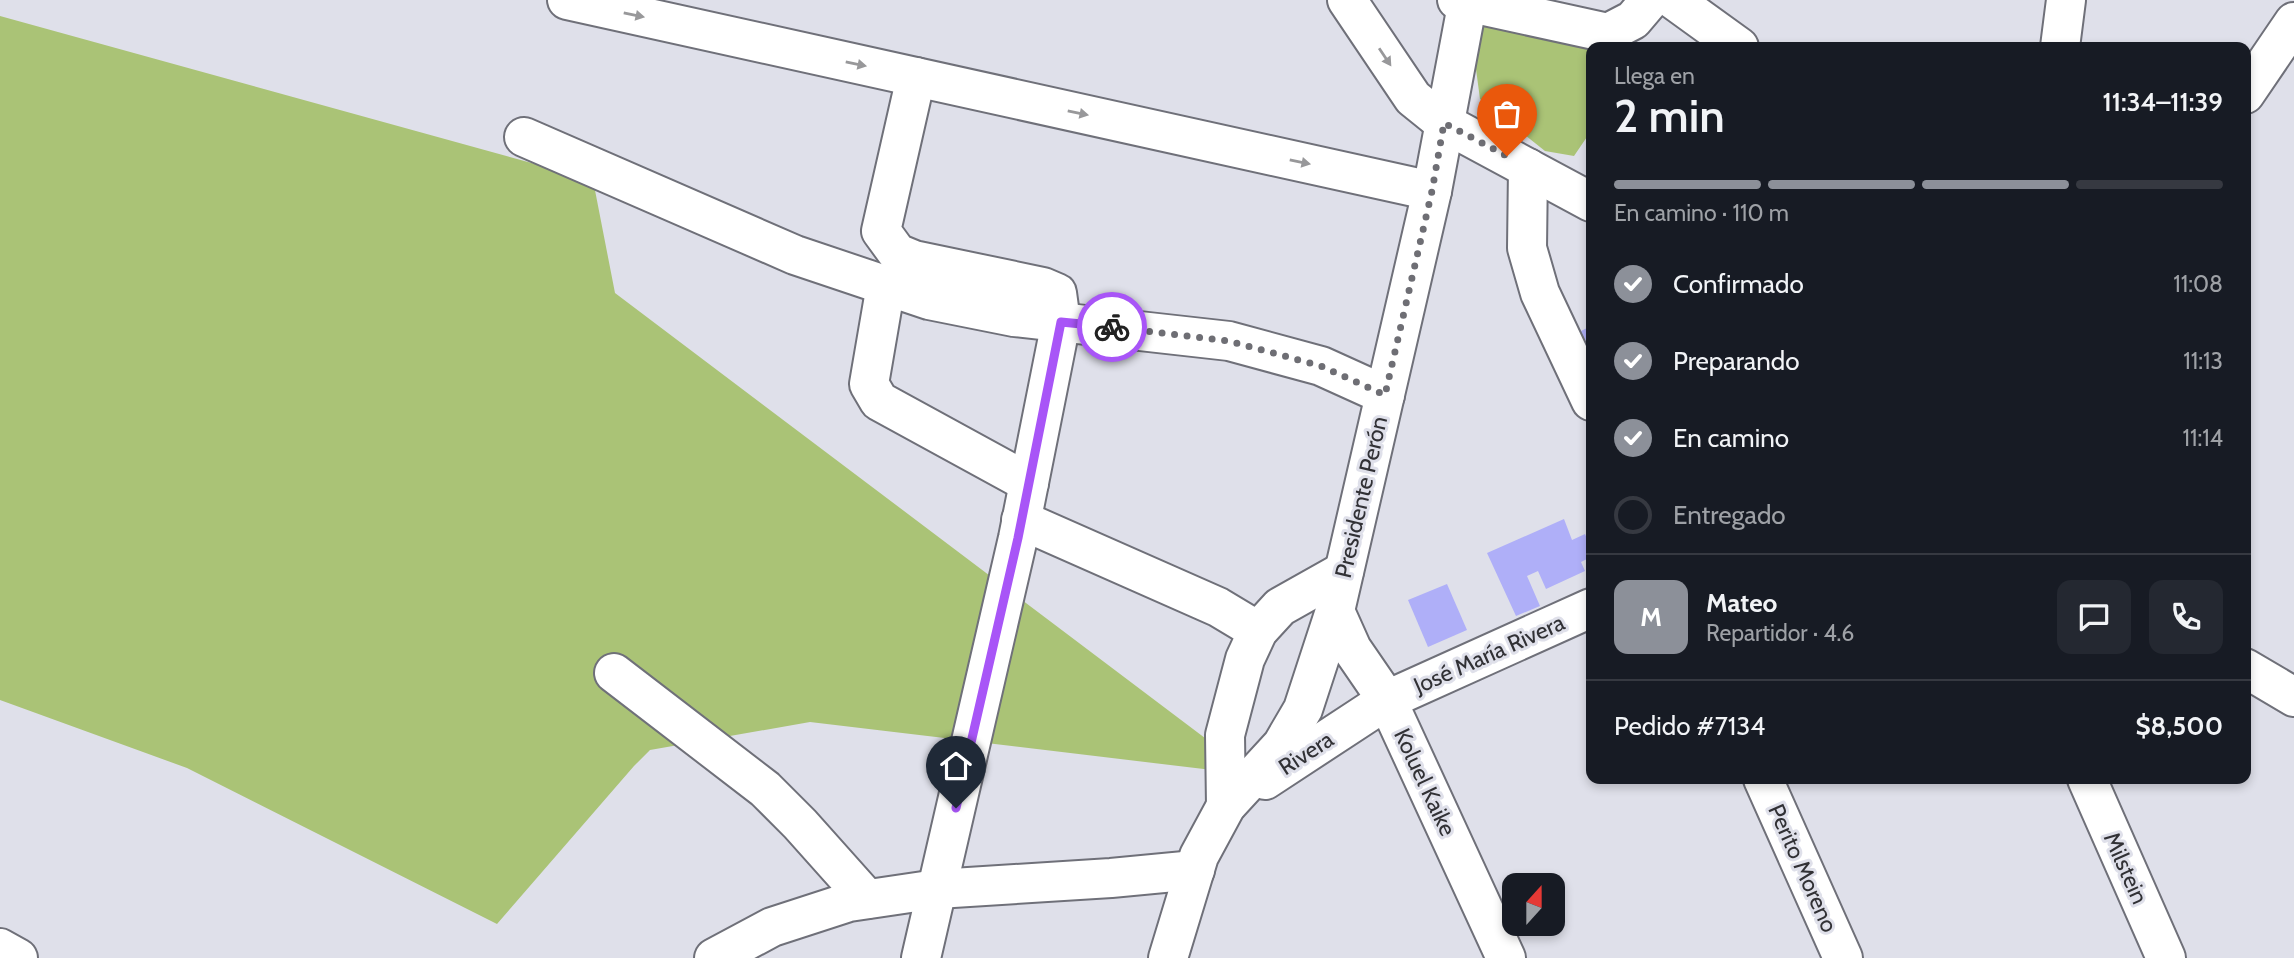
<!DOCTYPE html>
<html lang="es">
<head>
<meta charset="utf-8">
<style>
  body { margin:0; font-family:Cabin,sans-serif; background:#242831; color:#f1f3f6; height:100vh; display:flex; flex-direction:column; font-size:26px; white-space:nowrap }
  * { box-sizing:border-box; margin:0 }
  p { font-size:23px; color:#9ea1a6 }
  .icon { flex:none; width:38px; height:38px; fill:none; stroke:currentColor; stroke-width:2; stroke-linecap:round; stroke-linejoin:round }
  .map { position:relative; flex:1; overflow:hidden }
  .sheet { position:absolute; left:1586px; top:42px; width:665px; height:742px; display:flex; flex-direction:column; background:#171b24; border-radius:14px; box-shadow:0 4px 10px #0003 }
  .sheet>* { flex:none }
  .needle { width:46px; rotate:21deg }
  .tools { position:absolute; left:1502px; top:873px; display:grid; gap:14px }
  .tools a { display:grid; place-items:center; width:63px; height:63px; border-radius:14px; background:#171b24; box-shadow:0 4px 10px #0003; font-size:35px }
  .pin { position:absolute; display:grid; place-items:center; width:60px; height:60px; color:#fff; margin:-72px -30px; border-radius:50% 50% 50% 0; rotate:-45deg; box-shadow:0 0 7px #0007 }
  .pin .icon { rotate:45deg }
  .courier { position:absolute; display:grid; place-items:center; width:70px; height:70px; margin:-35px; border:5px solid #a855f7; border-radius:50%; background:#fff; color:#222; box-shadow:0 2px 9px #0007 }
  .headline em { font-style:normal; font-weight:600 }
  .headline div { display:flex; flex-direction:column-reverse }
  .headline { display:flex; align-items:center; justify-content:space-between; height:119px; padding:0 28px }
  h1 { font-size:46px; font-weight:600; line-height:52px }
  .bar { display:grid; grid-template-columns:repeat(4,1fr); gap:10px 7px; align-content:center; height:84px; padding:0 28px }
  .bar i { height:9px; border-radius:5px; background:#363941 }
  .bar .current { background:#8c9099 }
  .bar p { grid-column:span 4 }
  .line { display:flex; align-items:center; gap:18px; padding:0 28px; border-top:2px solid #363941 }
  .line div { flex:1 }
  .round { display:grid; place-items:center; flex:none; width:74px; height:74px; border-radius:14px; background:#242831 }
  ol { padding:0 28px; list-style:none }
  li { display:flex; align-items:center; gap:21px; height:77px }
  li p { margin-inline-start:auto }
  li .icon { padding:7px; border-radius:50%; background:#8c9099; color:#fff; stroke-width:4 }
  li:last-child { color:#9ea1a6 }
  li i { width:38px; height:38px; border:4px solid #363941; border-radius:50% }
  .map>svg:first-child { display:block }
  .green { fill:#aac376 }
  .building { fill:#afaff8 }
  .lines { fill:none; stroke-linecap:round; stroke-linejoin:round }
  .minor-casing { stroke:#6f7079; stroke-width:42 }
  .minor { stroke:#fff; stroke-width:38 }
  .oneway { fill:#98989a }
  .done { stroke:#6e6e74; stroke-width:7; stroke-dasharray:0 12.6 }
  .route { stroke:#a855f7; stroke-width:9 }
  .labels { text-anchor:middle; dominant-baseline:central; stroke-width:6; stroke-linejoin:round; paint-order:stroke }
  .street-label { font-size:23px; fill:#313135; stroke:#dfe0ea }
</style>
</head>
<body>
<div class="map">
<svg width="2294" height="958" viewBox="0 0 2294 958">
  <rect width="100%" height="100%" fill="#dfe0ea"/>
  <!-- green -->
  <g class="green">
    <path d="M1467,2L1610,33L1627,47H1591V131L1574,156L1545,151L1480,99Z"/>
    <path d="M0,16L593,180L615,293L1254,775L810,722L650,750L634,766L497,924L187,768L0,700Z"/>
  </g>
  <!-- building -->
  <g class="building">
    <path d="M1591,326V351L1581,331Z"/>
    <path d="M1564,519L1572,540L1585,534L1591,548V557L1581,562L1585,571L1546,589L1538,571L1527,576L1540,606L1516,616L1487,553Z"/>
    <path d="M1447,584L1467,630L1428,647L1408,600Z"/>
  </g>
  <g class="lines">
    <!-- minor casing -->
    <g class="minor-casing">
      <g id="minor">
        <path d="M567,0L1432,191"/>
        <path d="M1347,0L1413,98L1444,123L1591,202"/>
        <path d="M1457,0L1608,33L1633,20L1650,0"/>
        <path d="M1674,0L1739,47"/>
        <path d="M2060,47L2066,0"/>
        <path d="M916,77L881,231L897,253L914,260L1043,287L1057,293L1061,322L1018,538L921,958"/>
        <path d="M2245,94L2294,22"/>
        <path d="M524,137L795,255L929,300L1014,317L1229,341L1321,366L1385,395"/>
        <path d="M1528,168L1527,248L1540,293L1591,401"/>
        <path d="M886,285L869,384L879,401L1029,483"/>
        <path d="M1021,520L1218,607L1258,631"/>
        <path d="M1335,611L1352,649L1387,700L1506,958"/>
        <path d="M2245,668L2294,697"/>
        <path d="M614,673L765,789L800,824L867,899"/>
        <path d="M1763,779L1843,958"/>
        <path d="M2087,779L2166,958"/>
        <path d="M1265,780L1387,700L1591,608"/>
        <path d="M1226,806L1225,735L1245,659L1258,631L1280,607L1344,571"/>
        <path d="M0,948L18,958"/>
        <path d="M714,958L772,927L849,902L937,889L1111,878L1195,870"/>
        <path d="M1168,958L1199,856L1226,806L1282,745L1303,709L1335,611L1432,191L1468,0"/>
      </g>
    </g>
    <!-- minor -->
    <use href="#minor" class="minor"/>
  </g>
  <!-- one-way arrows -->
  <defs><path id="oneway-solid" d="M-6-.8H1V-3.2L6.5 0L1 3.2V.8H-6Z" transform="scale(1.75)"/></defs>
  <g class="oneway">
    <use href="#oneway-solid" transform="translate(634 15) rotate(12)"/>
    <use href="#oneway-solid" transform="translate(1385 57) rotate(56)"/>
    <use href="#oneway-solid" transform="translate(856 64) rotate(12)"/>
    <use href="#oneway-solid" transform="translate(1078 113) rotate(12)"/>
    <use href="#oneway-solid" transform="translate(1300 162) rotate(12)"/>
  </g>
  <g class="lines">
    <!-- done -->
    <path class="done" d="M1112,327L1229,341L1321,366L1385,395L1432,191L1444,123L1507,156"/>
    <!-- route -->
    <path class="route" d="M956,808L1018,538L1061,322L1112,327"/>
  </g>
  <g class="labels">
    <!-- street labels -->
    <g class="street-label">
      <text transform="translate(1361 497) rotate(-77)">Presidente Perón</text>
      <text transform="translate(1489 654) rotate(-24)">José María Rivera</text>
      <text transform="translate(1306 753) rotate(-33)">Rivera</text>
      <text transform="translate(1425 782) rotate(65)">Koluel Kaike</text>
      <text transform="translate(1803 868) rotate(66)">Perito Moreno</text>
      <text transform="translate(2126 868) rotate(66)">Milstein</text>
    </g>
  </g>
</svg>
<div class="tools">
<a><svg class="needle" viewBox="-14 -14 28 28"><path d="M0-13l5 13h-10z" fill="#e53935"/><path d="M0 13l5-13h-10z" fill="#9ea1a6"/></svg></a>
</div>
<div class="pin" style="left:1507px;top:156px;background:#ea580c"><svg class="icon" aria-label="bag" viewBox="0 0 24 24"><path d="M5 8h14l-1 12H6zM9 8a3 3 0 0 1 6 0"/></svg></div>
<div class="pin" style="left:956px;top:808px;background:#1f2937"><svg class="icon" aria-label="home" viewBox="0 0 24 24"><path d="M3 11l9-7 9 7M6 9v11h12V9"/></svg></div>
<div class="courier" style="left:1112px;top:327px"><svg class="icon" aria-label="bike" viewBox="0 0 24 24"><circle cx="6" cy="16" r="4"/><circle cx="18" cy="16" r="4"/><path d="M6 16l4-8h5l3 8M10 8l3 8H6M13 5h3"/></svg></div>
<section class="sheet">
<div class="headline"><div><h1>2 min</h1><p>Llega en</p></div><em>11:34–11:39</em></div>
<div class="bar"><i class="current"></i><i class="current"></i><i class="current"></i><i></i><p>En camino · 110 m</p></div>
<ol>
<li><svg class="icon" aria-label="check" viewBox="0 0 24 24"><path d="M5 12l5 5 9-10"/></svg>Confirmado<p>11:08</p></li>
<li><svg class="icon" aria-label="check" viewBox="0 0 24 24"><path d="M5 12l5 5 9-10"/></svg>Preparando<p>11:13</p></li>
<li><svg class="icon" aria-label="check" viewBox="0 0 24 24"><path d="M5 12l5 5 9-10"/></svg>En camino<p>11:14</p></li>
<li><i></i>Entregado</li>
</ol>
<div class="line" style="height:126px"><b class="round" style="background:#8c9099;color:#fff">M</b><div><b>Mateo</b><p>Repartidor · 4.6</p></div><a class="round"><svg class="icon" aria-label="chat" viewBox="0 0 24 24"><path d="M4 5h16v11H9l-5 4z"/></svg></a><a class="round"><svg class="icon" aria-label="phone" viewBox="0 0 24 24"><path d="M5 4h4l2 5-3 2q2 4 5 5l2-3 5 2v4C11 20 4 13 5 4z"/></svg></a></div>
<div class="line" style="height:91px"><div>Pedido #7134</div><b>$8,500</b></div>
</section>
</div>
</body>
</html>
